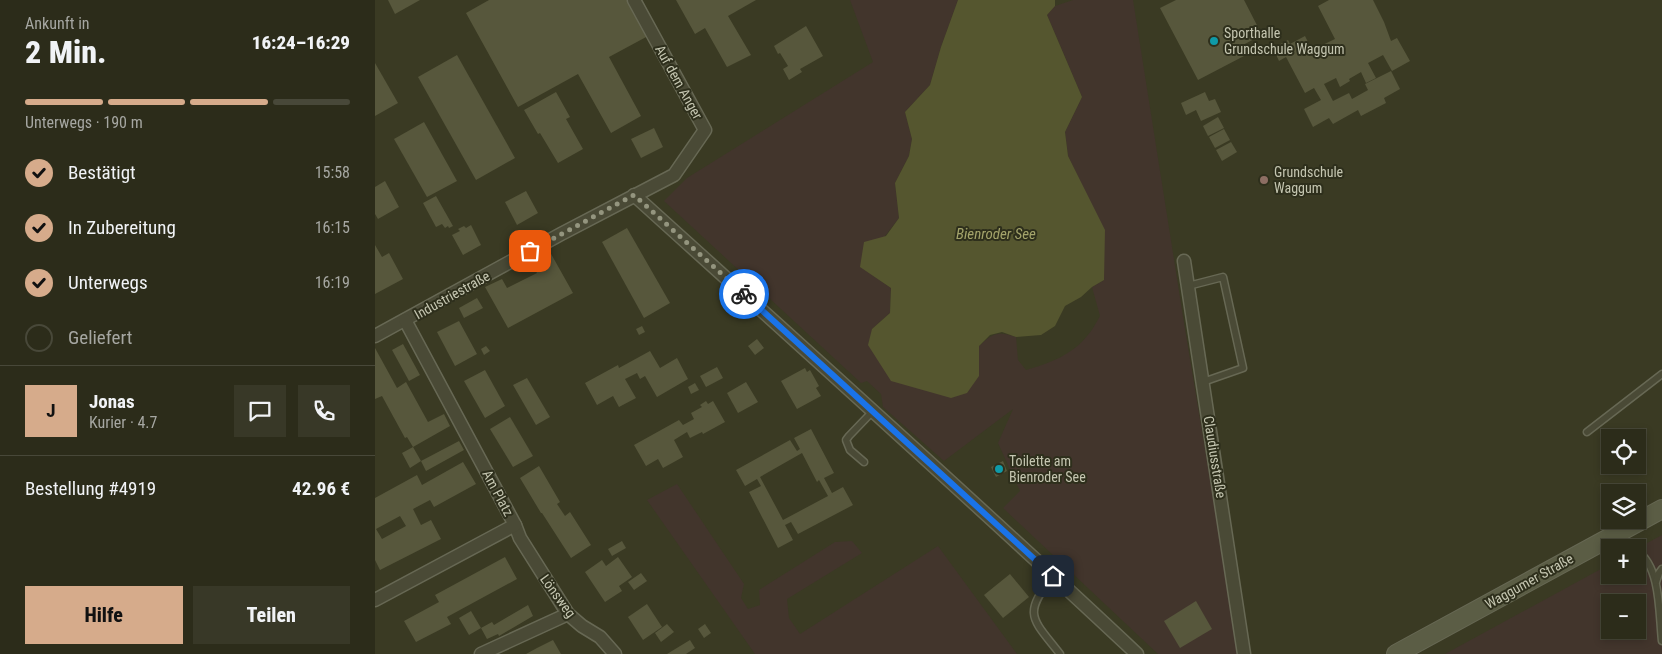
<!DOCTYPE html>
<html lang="de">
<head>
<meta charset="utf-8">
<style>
  body { margin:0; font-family:"Roboto Condensed",sans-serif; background:#383827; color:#f1f3f6; height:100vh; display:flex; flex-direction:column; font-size:19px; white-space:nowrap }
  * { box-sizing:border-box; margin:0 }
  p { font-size:16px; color:#a6a7a2 }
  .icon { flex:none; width:28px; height:28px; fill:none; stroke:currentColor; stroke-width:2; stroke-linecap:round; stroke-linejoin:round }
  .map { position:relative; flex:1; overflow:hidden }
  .details { display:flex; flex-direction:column; background:#2c2c1a; width:375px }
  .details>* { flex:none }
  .fabs { position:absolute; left:1226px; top:429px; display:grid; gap:10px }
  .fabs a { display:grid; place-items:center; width:45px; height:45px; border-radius:0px; background:#2c2c1a; box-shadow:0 2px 8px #0003,0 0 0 1px #484839; font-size:25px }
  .pin { position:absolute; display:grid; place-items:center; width:42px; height:42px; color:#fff; margin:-21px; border-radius:10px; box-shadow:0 2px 8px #0006 }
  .courier { position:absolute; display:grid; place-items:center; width:50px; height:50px; margin:-25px; border:4px solid #1a73e8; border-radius:50%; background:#fff; color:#222; box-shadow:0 1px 6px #0007 }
  .summary em { font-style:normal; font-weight:800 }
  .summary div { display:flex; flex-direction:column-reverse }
  .summary { display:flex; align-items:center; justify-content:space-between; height:85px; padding:0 25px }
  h1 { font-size:32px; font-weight:800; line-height:38px }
  .bar { display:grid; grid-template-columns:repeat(4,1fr); gap:8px 5px; align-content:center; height:60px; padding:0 25px }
  .bar i { height:6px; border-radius:4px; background:#484839 }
  .bar .on { background:#d6ab8b }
  .bar p { grid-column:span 4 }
  .line { display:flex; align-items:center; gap:12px; padding:0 25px; border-top:1px solid #484839 }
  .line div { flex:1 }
  .round { display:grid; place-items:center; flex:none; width:52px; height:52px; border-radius:0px; background:#383827 }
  ol { padding:0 25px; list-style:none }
  li { display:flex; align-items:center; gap:15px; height:55px }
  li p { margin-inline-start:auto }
  li .icon { padding:5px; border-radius:50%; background:#d6ab8b; color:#111; stroke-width:4 }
  li:last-child { color:#a6a7a2 }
  li i { width:28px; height:28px; border:2px solid #484839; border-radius:50% }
  .primary-button { display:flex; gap:10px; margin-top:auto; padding:10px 25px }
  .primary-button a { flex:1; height:58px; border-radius:0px; background:#d6ab8b; color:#111; font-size:20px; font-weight:800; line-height:58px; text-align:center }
  .primary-button a+a { background:#383827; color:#f1f3f6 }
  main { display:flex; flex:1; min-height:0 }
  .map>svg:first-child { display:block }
  .green { fill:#42352c; fill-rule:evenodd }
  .water { fill:#55562f }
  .building { fill:#57573c; fill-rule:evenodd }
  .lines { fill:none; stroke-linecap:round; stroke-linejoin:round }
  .lane-casing { stroke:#676854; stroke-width:9 }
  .street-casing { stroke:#676854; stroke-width:15 }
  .secondary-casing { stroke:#676854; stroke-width:20 }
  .lane { stroke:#4a4a36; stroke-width:6 }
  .street { stroke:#4a4a36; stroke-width:12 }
  .secondary { stroke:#5b5d45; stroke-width:18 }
  .done { stroke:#94957f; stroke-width:5; stroke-dasharray:0 9 }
  .route { stroke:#1a73e8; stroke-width:6 }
  .culture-dot { fill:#0f9aa8; stroke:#2e2f1c; stroke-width:2 }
  .education-dot { fill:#8d6e63; stroke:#2e2f1c; stroke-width:2 }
  .labels { text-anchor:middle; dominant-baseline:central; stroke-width:4; stroke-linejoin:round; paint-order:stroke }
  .poi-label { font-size:14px; fill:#c5c6b1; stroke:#2e2f1c; text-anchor:start }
  .street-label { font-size:14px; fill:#c5c6b1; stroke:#2e2f1c }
  .water-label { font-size:15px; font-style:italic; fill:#a4a46b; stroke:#2e2f1c }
</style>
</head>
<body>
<main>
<section class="details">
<div class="summary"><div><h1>2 Min.</h1><p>Ankunft in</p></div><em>16:24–16:29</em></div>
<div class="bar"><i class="on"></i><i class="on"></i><i class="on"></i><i></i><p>Unterwegs · 190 m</p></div>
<ol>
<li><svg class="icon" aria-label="check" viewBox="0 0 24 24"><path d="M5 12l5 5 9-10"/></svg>Bestätigt<p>15:58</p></li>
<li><svg class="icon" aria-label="check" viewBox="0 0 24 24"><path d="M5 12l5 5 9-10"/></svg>In Zubereitung<p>16:15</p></li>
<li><svg class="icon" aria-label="check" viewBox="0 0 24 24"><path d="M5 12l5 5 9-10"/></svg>Unterwegs<p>16:19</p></li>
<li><i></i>Geliefert</li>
</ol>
<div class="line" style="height:90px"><b class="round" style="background:#d6ab8b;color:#111">J</b><div><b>Jonas</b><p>Kurier · 4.7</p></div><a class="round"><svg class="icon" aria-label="chat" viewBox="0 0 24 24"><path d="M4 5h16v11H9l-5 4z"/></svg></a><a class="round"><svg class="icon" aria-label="phone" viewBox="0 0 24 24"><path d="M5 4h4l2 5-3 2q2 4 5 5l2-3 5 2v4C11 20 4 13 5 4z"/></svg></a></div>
<div class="line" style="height:65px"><div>Bestellung #4919</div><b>42.96 €</b></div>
<div class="primary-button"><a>Hilfe</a><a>Teilen</a></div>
</section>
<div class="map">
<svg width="1287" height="654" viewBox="0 0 1287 654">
  <rect width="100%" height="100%" fill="#3a3a23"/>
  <!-- green -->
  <g class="green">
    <path d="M475,0H583L566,47L555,85L530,112L537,139L534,156L520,183L524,218L486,267L516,288L515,313L497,329L604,376V346C618,333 622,331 641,337L643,360L651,370C673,364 697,355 712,336C717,331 721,323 725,316L717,287L729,280L707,185L693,156L690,132L707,97L672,15L680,6L698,0H758L810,329L864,654H783L628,508L645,491L623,443L638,409L569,461L508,407L506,394L492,381L486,383L289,201L312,178L498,62Z"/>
    <path d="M302,484L369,584L366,598L373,609L385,605L384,590L460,542L477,541L487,553L412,599L414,618L425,634L563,546L642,654H380L272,500Z"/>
    <path d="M1287,535V654H1070L1235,564V575H1262L1263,548ZM1235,602H1262V630H1235Z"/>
  </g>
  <!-- water -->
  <path class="water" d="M583,0H680V6L672,15L707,97L690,132L693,156L730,230L729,280L717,287L706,297L690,306L680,326L666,335L641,337L627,332L615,335L604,346V376L592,393L576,398L516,381L493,345L497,329L515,313L516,288L485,267L489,242L511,236L524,218L520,183L534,156L537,139L530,112L555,85L566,47Z"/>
  <!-- building -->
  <g class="building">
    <path d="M13,0H45L20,14Z"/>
    <path d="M114,0H253L273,36L234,57L266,116L236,133L203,74L143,107L91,13Z"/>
    <path d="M301,0H381L353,16L376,55L352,67L330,28L320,34Z"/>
    <path d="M801,0H869L887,35L864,47L869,56L823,80L785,8Z"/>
    <path d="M954,0H998L1009,22L1016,41L1022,38L1035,61L1017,71L1008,55L993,63L1001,78L991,83L986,72L974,79L975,81L965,87L961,78L949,84L958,101L974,93L977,99L993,90L990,84L1016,71L1025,89L1009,98L1011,103L986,116L983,110L958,124L954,118L938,127L929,109L946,100L939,88L930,93L911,57L904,61L898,48L913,40L915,44L930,36L937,50L960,39L943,6Z"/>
    <path d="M431,26L448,56L425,69L427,72L414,80L408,69L413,66L405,53L403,54L399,46Z"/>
    <path d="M82,55L140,158L101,180L43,77Z"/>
    <path d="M0,63L23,103L0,116Z"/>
    <path d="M181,92L195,117L191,119L208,149L183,163L165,133L163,134L149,110Z"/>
    <path d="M830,92L834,101L840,99L846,112L826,121L821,110L811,115L806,103Z"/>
    <path d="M843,117L849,128L833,136L828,126Z"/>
    <path d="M49,122L82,181L52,197L19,139Z"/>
    <path d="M279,128L288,147L266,158L256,139Z"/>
    <path d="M849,129L855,140L840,148L834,137Z"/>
    <path d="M856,142L862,152L847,161L841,150Z"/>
    <path d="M10,181L24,207L3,219L0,214V187Z"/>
    <path d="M151,191L163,213L142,225L130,202Z"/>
    <path d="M61,196L78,226L74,228L73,226L70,228L67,224L61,227L48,203Z"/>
    <path d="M96,225L106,245L88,255L77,235L85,231L83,229L89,226L91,228Z"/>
    <path d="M252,228L295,303L269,318L227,242Z"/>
    <path d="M0,245L7,257L14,253L28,279L0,294Z"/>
    <path d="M175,252L198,293L133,328L110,287L127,279L132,288L162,273L156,263Z"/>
    <path d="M102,298L108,308L89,318L84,308Z"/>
    <path d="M84,321L102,354L80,366L62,332Z"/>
    <path d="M267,326L270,332L264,335L261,329Z"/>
    <path d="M382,339L389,348L380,355L373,346Z"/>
    <path d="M28,344L45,375L34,381L17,350Z"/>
    <path d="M111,346L115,351L109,355L106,349Z"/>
    <path d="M0,348L22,388L31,382L53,422L69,414L75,426L38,447L32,437L30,438L7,396L0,399Z"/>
    <path d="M275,351L285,368L302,358L313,379L282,397L270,376L265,379L262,373L250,379L261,398L244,407L238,396L222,405L210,383L243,365L244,368Z"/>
    <path d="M342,367L348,378L331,387L325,376Z"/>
    <path d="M430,368L432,372L435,370L444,386L441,388L446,396L422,409L406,381Z"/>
    <path d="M110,370L130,406L110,418L89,381Z"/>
    <path d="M152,378L175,417L161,425L138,385Z"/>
    <path d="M371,382L383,402L363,413L352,393Z"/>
    <path d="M320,383L324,390L316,394L313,387Z"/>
    <path d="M331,401L333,404L338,401L350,422L328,434L327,432L315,438L312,432L299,440L308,457L288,468L283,459L271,466L259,445L304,420L308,425L319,419L316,413L327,407L325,405Z"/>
    <path d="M135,417L158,456L138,467L115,429Z"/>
    <path d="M436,429L459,473L449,478L457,493L468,487L478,505L423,534L416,522L410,525L418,540L403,548L374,492L386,486L382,479L370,486L361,470L415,440L422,451L425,449L419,438ZM427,453L442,482L444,480L453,496L408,520L385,477Z"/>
    <path d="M84,441L89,450L51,471L46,461L35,468L27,453L38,447L46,461Z"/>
    <path d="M628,461L632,471L621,477L616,467Z"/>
    <path d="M88,462L101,484L59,507L55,500L38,509L46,525L56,520L66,539L5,570L0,560V498L42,475L47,485ZM25,516L31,526L7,539L1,529Z"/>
    <path d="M164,466L185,502L182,504L190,516L195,512L216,545L196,558L167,513H166L145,478Z"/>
    <path d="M247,541L251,548L237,556L233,549Z"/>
    <path d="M130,557L142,579L72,617L76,624L41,642L29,621L64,602L60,595Z"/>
    <path d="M243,557L257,577L244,586L247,591L230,602L210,572L227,560L231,566Z"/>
    <path d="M266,573L272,581L259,590L253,582Z"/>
    <path d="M635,574L654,597L628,618L609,595Z"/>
    <path d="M821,601L837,629L805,648L789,621Z"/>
    <path d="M272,604L287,627L268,640L253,617Z"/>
    <path d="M153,605L158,616L124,636L123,634L112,639L106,628L117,622L119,625Z"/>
    <path d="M96,611L106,628L94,635L84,618Z"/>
    <path d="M292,624L299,632L286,642L280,633Z"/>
    <path d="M330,624L336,633L329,638L323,629Z"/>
    <path d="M178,640L186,654H151L162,648Z"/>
    <path d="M315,640L320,648L311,654H292Z"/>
  </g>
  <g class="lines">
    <!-- lane casing -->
    <g class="lane-casing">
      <g id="lane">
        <path d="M813,286L848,277L868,368L828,382"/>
        <path d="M1212,432L1287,374"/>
        <path d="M489,462L475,450L471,440L474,436L498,411"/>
        <path d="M1235,543L1253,548"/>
        <path d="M1262,551C1286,566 1284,615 1287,641"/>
        <path d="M678,576C647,615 657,618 685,654"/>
        <path d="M1281,582L1284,573L1287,569"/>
      </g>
    </g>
    <!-- street casing -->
    <g class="street-casing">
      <g id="street">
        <path d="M259,195C427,347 596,498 762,654"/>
        <path d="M809,261L869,654"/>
        <path d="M0,336L186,234L299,175L330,130L259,0"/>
        <path d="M140,525L145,538L193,614L207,626L225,637L240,654"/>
        <path d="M0,600L140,525L30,320"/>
        <path d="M106,654L193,614"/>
      </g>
    </g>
    <!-- secondary casing -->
    <g class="secondary-casing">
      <path id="secondary" d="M1021,654L1287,509"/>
    </g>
    <!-- lane -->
    <use href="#lane" class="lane"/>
    <!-- street -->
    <use href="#street" class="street"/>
    <!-- secondary -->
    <use href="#secondary" class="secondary"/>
  </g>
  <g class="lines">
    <!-- done -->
    <path class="done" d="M155,251L259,195L369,294"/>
    <!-- route -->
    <path class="route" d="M369,294L678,576"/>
  </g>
  <!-- markers -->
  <g class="culture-dot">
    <circle cx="839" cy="41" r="5"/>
    <circle cx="624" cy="469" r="5"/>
  </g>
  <circle class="education-dot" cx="889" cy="180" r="5"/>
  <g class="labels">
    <!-- poi labels -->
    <g class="poi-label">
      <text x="849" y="33">Sporthalle<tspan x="849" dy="16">Grundschule Waggum</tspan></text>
      <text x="899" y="172">Grundschule<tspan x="899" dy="16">Waggum</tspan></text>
      <text x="634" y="461">Toilette am<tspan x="634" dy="16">Bienroder See</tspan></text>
    </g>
    <!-- street labels -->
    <g class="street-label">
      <text transform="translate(304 82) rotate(61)">Auf dem Anger</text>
      <text transform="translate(77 295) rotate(-29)">Industriestraße</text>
      <text transform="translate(840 457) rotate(81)">Claudiusstraße</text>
      <text transform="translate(123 493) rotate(62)">Am Platz</text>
      <text transform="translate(1154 581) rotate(-29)">Waggumer Straße</text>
      <text transform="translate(183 596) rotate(54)">Lönsweg</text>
    </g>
    <!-- water labels -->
    <g class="water-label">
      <text x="621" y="234">Bienroder See</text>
    </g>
  </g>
</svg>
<div class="fabs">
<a><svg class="icon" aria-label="locate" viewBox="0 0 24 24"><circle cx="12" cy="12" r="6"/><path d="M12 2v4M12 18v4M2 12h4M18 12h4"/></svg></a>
<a><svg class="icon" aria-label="layers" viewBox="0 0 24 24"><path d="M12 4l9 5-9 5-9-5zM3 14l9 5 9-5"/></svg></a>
<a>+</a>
<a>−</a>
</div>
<div class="pin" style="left:155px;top:251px;background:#ea580c"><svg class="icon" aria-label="bag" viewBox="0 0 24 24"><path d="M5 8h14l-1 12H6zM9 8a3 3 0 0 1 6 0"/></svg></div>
<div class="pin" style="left:678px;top:576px;background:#1f2937"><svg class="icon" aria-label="home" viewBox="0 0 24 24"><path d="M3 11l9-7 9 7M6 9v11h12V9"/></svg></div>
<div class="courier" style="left:369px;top:294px"><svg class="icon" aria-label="bike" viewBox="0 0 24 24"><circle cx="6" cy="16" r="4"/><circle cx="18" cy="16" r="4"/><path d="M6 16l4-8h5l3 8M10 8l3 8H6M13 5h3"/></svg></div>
</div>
</main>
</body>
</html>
